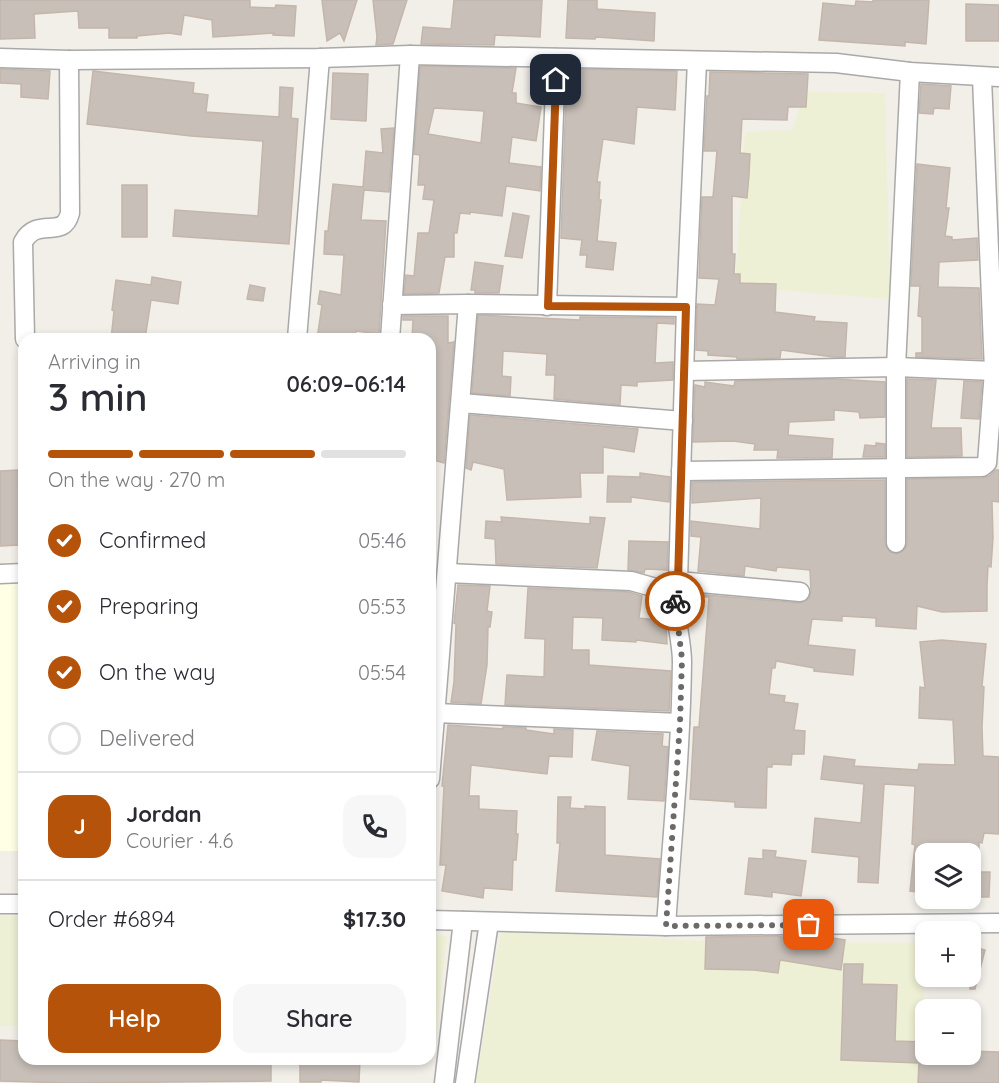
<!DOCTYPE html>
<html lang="en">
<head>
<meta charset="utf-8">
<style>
  body { margin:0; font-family:Quicksand,sans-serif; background:#f7f7f7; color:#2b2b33; height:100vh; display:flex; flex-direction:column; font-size:22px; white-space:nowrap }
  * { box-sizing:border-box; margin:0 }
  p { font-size:20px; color:#7c7c81 }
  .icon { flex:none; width:33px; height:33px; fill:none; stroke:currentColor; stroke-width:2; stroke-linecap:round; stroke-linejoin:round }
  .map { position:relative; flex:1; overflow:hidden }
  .sheet { position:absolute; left:18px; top:333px; width:418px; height:732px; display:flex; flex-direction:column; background:#fff; border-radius:18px; box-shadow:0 3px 9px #0003 }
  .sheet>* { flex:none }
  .controls { position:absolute; left:915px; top:843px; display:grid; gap:12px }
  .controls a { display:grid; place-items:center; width:66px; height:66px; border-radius:12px; background:#fff; box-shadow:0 3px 9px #0003; font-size:30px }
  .pin { position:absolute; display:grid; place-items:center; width:51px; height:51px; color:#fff; margin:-26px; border-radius:12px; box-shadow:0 3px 9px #0006 }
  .courier { position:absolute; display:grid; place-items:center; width:60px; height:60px; margin:-30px; border:4px solid #b45309; border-radius:50%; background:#fff; color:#222; box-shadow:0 2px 8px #0007 }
  .headline em { font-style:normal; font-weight:600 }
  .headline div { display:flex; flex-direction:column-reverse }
  .headline { display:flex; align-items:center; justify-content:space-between; height:102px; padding:0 30px }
  h1 { font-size:39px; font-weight:600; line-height:45px }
  .bar { display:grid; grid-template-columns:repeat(4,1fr); gap:9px 6px; align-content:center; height:72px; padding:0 30px }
  .bar i { height:8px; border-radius:4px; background:#e1e1e2 }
  .bar .selected { background:#b45309 }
  .bar p { grid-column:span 4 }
  .line { display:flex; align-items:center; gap:15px; padding:0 30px; border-top:2px solid #e1e1e2 }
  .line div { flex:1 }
  .round { display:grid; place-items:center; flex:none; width:63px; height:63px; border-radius:18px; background:#f7f7f7 }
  ol { padding:0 30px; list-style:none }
  li { display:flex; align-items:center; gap:18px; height:66px }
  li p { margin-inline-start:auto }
  li .icon { padding:6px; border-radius:50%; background:#b45309; color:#fff; stroke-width:4 }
  li:last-child { color:#7c7c81 }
  li i { width:33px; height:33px; border:3px solid #e1e1e2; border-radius:50% }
  .action { display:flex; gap:12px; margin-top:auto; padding:12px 30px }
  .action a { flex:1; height:69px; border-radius:18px; background:#b45309; color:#fff; font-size:24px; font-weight:600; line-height:69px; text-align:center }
  .action a+a { background:#f7f7f7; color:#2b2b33 }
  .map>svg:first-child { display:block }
  .education { fill:#ffffe5 }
  .farmland { fill:#eef0d5 }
  .building { fill:#c7bfb8; stroke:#c4b6ab; stroke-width:1.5; fill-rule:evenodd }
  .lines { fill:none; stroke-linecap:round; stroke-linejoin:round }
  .minor-casing { stroke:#a9a9a9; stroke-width:21 }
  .minor { stroke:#fff; stroke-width:18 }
  .done { stroke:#6b6a68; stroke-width:6; stroke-dasharray:0 10.8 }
  .route { stroke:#b45309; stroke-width:8 }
</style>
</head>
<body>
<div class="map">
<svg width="999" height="1083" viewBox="0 0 999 1083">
  <rect width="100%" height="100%" fill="#f2efe9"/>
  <!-- education -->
  <path class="education" d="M0,581L24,582V851H0Z"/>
  <!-- farmland -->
  <g class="farmland">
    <path d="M804,92L885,93L890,299L735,287L745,132L793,130Z"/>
    <rect x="0" y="916" width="24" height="110"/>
    <path d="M501,930L703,941L925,943L921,1083H476Z"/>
    <path d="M431,934L447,936L436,1035H431Z"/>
  </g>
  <!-- building -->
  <g class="building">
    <path d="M0,0H250V7L275,8L276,5L296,6L294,36L273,35L274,33L213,37L212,20L184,15L181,35L169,33L137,36V38H109V28H79L78,11L34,14L35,38L0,39Z"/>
    <path d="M322,0H357L344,41L340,33L327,41Z"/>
    <path d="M373,0H407L393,44L376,45L377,37Z"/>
    <path d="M454,0H542L540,37L495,35L494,45L421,44L423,27L451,29Z"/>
    <path d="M568,0H597V9L655,13L654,41L596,37L595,39L566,38Z"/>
    <path d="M873,0H929L926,44L905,42V46L819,40L823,3L855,6L856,1L873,2Z"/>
    <path d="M966,4L999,5V41H966Z"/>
    <path d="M420,66L516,68L512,93H516V103L541,107L536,141L512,137L509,163L541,167L540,191L506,186L502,216L470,212V214L460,213L457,233H454V257H445L439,293L404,294L406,275L414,276L418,233H429L434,200L423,199L425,185H418L420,155L414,154ZM434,108L484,111L481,143L428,134Z"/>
    <path d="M0,69L50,71L48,99L21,97V84L0,83Z"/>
    <path d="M567,69L677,71L675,110L637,107L634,144L603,139L597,182H600L599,200H601L597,241L616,243L613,270L586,267L587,255H580L582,240L561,238Z"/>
    <path d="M93,71L194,83L193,93L208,95L206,112L279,117L280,87L293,88L291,118L298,119L289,244L173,236L175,210L258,216L263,141L191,136L87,124Z"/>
    <path d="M710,72L808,74L806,107H788L787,120L742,119L740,153L750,154L749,175L747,198L732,196V254H735L734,274H740V283L776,284L775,312L815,317L814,321L847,323L845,357H833L781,350L780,358L737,359V357L708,355V351L696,350L697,304L715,305L719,279L699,278L702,197H713L717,151H704L707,96H709Z"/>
    <path d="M333,73L368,74L366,121L331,119Z"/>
    <path d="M921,84L951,86L949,109L934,108L933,114L919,113Z"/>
    <path d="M394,128L389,192L364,190L361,220L386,221L379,334L356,331L354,339H317L322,305L318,304L320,291L341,295L344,255L324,254L325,231H328L333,184L363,187L366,151L383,153L381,129Z"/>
    <path d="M917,164L950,168L946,208H949L945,236L952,237V240L977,238L978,260L939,262L938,287L979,288L982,359L916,357V353H922V317L918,316L920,286H911Z"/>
    <rect x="122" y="185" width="25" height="52"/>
    <path d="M513,213L529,216L522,258L505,256Z"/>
    <path d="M475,262L503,266L499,293H475V290H471Z"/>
    <path d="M152,277L181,282L178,304L151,300L145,339H111L114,311L112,310L116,280L151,285Z"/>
    <path d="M250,285L265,288L263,301L247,299Z"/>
    <path d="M478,315L580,320V317L674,318V324L657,323L655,363L673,362V380L637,382V386L621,385L620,405L554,399L555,375H546L547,354L503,351L502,376L511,377L510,396L472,393Z"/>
    <path d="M403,316H448V343L454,342L444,463L430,459V339H412L413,320H403Z"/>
    <path d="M834,379L885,382V417L860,418L859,412L834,410V420L789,422L788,435L833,439L832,458H777L778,450H754L755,444L733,441L693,442L695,385L705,387V382L734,386L735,381Z"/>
    <path d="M907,379L936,380L931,428H961L962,456L907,457Z"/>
    <path d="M964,381L982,382L979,419L961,418Z"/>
    <path d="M470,415L638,429L634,452L603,447V473H580L581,497L507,500L504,469L473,462L471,470L466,468Z"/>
    <path d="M876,443L885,444V457H863L865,445L876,446Z"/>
    <path d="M18,470L20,545L0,546V471Z"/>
    <path d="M996,470H999V502L992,501L993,538L991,567L988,566L987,586V611L942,612L917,606L916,629L876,626V618L842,616V621L812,619L808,645L855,650L853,675L814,671V668L776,661L775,668H772L769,694L785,696L784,702L798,704L794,730L805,731L804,754H792L791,765L772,764V767H767L766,808L735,807V802L690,799L694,727H699L709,597L695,596V594L799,603L809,599L811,592L810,570L777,567L776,571L745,566L744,576L698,571L701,537L691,536V521L760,529L761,498L692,503V482L885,480V544L890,552L897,554L905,549L907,544V479L982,478L989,476Z"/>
    <path d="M640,473L670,477L669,502L631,497V502H607L608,476L640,477Z"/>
    <path d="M501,517L590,524V517L605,518L597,568L496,564L495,539L485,538L486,521L502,522Z"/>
    <path d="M629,541L668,542L667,570L645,569L644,573L628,570Z"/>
    <path d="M458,585L490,586L487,611L492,612L490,627H488L487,665L481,704L451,702L454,682L456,624L454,623Z"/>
    <path d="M528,588L629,592L642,596L639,618L666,621L667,644L636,640V642L602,640L603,618L573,617L572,650H589V665L671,671L669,711L505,705L507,675L544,677L545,639L525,638Z"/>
    <path d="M942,640L986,644L982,686L984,687L982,727L983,756L999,757V834L984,833L982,843L979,842V854H926V893L910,891L915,845L912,844L915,786L884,784L878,883L858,882L859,857L812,852L815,818L861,823L864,784L821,779L824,756L855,760L854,766L918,770L919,764L955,765L953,720L919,718L920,687L925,688L920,642Z"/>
    <path d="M448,725L503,729V727L526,728V730L554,734V729L573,730L572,757L549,756L547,774L471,765L469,796H479V809L517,811L516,834H518L516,860H513L512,890L484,888L483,898L442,891L446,865H440L444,786H442Z"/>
    <path d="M597,731L663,734L662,746L668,747L664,801L628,799L630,766L592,760Z"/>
    <path d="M558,797H571L570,808L585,809V806L605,807V855L660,859L657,897L556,891L560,843H557Z"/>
    <path d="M763,850L776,851L775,857L806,861L801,896L772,892V897L745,894L749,858L763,859Z"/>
    <path d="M970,872H990L989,897H970Z"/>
    <path d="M777,936L792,939L793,936H819L845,940L841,970L780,960L778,973L754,970L705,969L706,937Z"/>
    <path d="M970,946L985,950L975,989H970Z"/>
    <path d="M844,964H863L862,984L897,985L895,1041L926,1042V1054H970V1051L999,1052V1083H918L919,1063L841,1060Z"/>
    <path d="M0,1040L24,1041V1059H271V1081L67,1083L0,1081Z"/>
    <path d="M300,1059H360L359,1082L321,1080V1082H300Z"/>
  </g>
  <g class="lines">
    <!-- minor casing -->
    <g class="minor-casing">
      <g id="minor">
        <path d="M0,58L69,60L320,58L410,55L836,63L910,72L999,77"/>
        <path d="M392,305L468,304L686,307"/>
        <path d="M547,306L556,58"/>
        <path d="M25,339L23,242C38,215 63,241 70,213L69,60"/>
        <path d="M297,339L320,58"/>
        <path d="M390,339L410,55"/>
        <path d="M685,371L896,367L994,371"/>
        <path d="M461,403L683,421"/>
        <path d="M681,471L982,467L987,463L994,371L982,78"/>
        <path d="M896,543V367L910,72"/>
        <path d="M447,573L631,581L674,593"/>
        <path d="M0,574L24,573"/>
        <path d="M678,581L800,592"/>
        <path d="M435,713L680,723"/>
        <path d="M430,779L468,304"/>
        <path d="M0,904H24"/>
        <path d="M430,920L666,926L999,923"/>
        <path d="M666,926C672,838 681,750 682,662C682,635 670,607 678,581L686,307L697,61"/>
        <path d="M444,1083L463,921"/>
        <path d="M465,1083L489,922"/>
      </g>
    </g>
    <!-- minor -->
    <use href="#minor" class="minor"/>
  </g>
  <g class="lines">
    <!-- done -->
    <path class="done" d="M675,601L682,659L680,723L666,926L809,925"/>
    <!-- route -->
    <path class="route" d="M556,80L548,306L686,307L678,581L674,592L675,601"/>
  </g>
</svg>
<div class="controls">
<a><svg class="icon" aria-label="layers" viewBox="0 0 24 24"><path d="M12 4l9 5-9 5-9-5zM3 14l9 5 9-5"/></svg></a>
<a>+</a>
<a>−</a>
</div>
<div class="pin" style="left:809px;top:925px;background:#ea580c"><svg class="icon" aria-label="bag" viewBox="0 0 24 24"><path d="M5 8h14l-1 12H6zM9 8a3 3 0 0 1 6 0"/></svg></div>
<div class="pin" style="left:556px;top:80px;background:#1f2937"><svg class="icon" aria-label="home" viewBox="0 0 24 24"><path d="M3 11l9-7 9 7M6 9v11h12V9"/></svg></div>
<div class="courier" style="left:675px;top:601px"><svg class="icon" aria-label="bike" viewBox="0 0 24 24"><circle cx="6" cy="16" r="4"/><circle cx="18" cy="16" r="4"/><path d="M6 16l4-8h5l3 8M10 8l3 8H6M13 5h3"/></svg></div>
<section class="sheet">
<div class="headline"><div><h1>3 min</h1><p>Arriving in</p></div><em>06:09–06:14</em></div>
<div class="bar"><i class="selected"></i><i class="selected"></i><i class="selected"></i><i></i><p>On the way · 270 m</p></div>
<ol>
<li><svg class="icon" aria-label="check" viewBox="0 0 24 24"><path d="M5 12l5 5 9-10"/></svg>Confirmed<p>05:46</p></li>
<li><svg class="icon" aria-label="check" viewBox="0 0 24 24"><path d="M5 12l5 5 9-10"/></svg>Preparing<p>05:53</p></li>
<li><svg class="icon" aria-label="check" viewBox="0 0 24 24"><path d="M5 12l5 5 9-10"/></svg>On the way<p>05:54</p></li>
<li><i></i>Delivered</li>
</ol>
<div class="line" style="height:108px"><b class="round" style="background:#b45309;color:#fff">J</b><div><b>Jordan</b><p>Courier · 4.6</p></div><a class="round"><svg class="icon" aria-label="phone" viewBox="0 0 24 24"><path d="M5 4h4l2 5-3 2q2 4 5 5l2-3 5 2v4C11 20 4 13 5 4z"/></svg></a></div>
<div class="line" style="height:78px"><div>Order #6894</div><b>$17.30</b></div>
<div class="action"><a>Help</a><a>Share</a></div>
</section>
</div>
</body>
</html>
